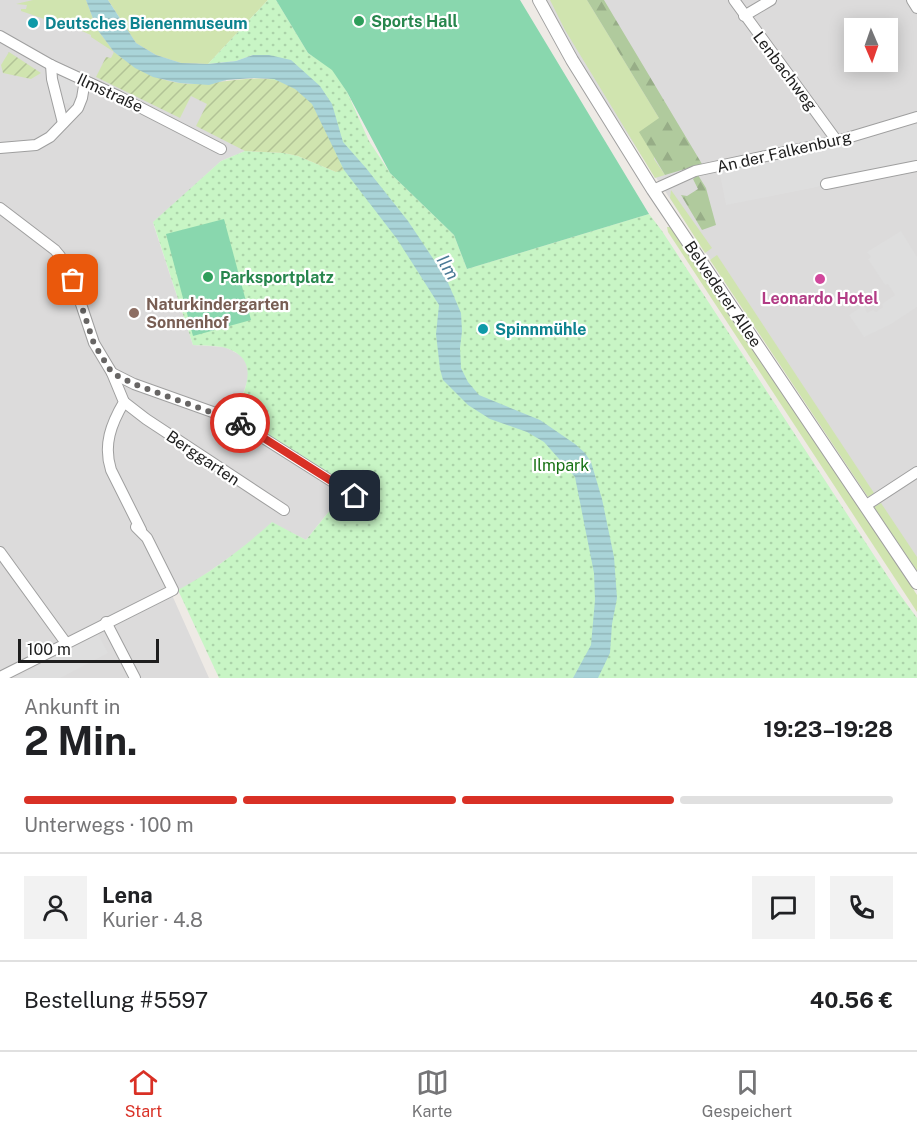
<!DOCTYPE html>
<html lang="de">
<head>
<meta charset="utf-8">
<style>
  body { margin:0; font-family:"Public Sans",sans-serif; background:#f2f2f2; color:#202124; height:100vh; display:flex; flex-direction:column; font-size:22px; white-space:nowrap }
  * { box-sizing:border-box; margin:0 }
  p { font-size:20px; color:#757577 }
  .icon { flex:none; width:33px; height:33px; fill:none; stroke:currentColor; stroke-width:2; stroke-linecap:round; stroke-linejoin:round }
  .map { position:relative; height:678px; overflow:hidden }
  .side { display:flex; flex-direction:column; background:#fff; flex:1 }
  .side>* { flex:none }
  .needle { width:39px; rotate:178deg }
  .tools { position:absolute; left:844px; top:18px; display:grid; gap:12px }
  .tools a { display:grid; place-items:center; width:54px; height:54px; border-radius:0px; background:#fff; box-shadow:0 3px 15px #0003; font-size:30px }
  .scale { position:absolute; left:18px; bottom:15px; width:141px; box-sizing:border-box; padding-left:6px; border:3px solid #1e1e1e; border-top:0; font-size:16px; line-height:21px; white-space:nowrap; color:#1e1e1e; -webkit-text-stroke:4px #fff; paint-order:stroke }
  .pin { position:absolute; display:grid; place-items:center; width:51px; height:51px; color:#fff; margin:-26px; border-radius:12px; box-shadow:0 3px 9px #0006 }
  .courier { position:absolute; display:grid; place-items:center; width:60px; height:60px; margin:-30px; border:4px solid #d93025; border-radius:50%; background:#fff; color:#222; box-shadow:0 2px 8px #0007 }
  .headline em { font-style:normal; font-weight:700 }
  .headline div { display:flex; flex-direction:column-reverse }
  .headline { display:flex; align-items:center; justify-content:space-between; height:102px; padding:0 24px }
  h1 { font-size:39px; font-weight:700; line-height:45px }
  .bar { display:grid; grid-template-columns:repeat(4,1fr); gap:9px 6px; align-content:center; height:72px; padding:0 24px }
  .bar i { height:8px; border-radius:4px; background:#e0e0e0 }
  .bar .current { background:#d93025 }
  .bar p { grid-column:span 4 }
  .line { display:flex; align-items:center; gap:15px; padding:0 24px; border-top:2px solid #e0e0e0 }
  .line div { flex:1 }
  .round { display:grid; place-items:center; flex:none; width:63px; height:63px; border-radius:0px; background:#f2f2f2 }
  .menu { display:flex; justify-content:space-around; align-items:center; height:84px; border-top:2px solid #e0e0e0; background:#fff; font-size:16px; color:#757577 }
  .menu a { display:grid; justify-items:center; gap:3px }
  .menu .current { color:#d93025 }
  .map>svg:first-child { display:block }
  .residential { fill:#dcdbdb; fill-rule:evenodd }
  .grass { fill:#d0e4af }
  .forest { fill:url(#forest-firs) }
  .park { fill:url(#park-dots) }
  .garden { fill:url(#garden-furrows) }
  .pitch { fill:#89d7ae }
  .parking { fill:#dedede }
  .water { fill:url(#water-rules) }
  .lines { fill:none; stroke-linecap:round; stroke-linejoin:round }
  .minor-casing { stroke:#9f9f9f; stroke-width:12 }
  .tertiary-casing { stroke:#9f9f9f; stroke-width:14 }
  .minor { stroke:#fff; stroke-width:10 }
  .tertiary { stroke:#fff; stroke-width:12 }
  .done { stroke:#676564; stroke-width:6; stroke-dasharray:0 10.8 }
  .route { stroke:#d93025; stroke-width:8 }
  .leisure-dot { fill:#2e9e5b; stroke:#fff; stroke-width:2 }
  .culture-dot { fill:#0f9aa8; stroke:#fff; stroke-width:2 }
  .hotel-dot { fill:#d1479c; stroke:#fff; stroke-width:2 }
  .education-dot { fill:#8d6e63; stroke:#fff; stroke-width:2 }
  .labels { text-anchor:middle; dominant-baseline:central; stroke-width:4.5; stroke-linejoin:round; paint-order:stroke }
  .leisure-label { font-size:16px; font-weight:bold; fill:#27864d; stroke:#fff; text-anchor:start }
  .culture-label { font-size:16px; font-weight:bold; fill:#0d838f; stroke:#fff; text-anchor:start }
  .street-label { font-size:16px; fill:#1e1e1e; stroke:#fff }
  .hotel-label { font-size:16px; font-weight:bold; fill:#b23c85; stroke:#fff }
  .education-label { font-size:16px; font-weight:bold; fill:#785e54; stroke:#fff; text-anchor:start }
  .park-label { font-size:16px; fill:#197315; stroke:#fff }
  .water-label { font-size:18px; font-style:italic; fill:#4c7b97; stroke:#fff }
</style>
</head>
<body>
<div class="map">
<svg width="917" height="678" viewBox="0 0 917 678">
  <defs>
    <pattern id="forest-firs" width="22" height="20" patternUnits="userSpaceOnUse" patternTransform="scale(1.5)"><rect width="22" height="20" fill="#b0ca9d"/><path d="M5 1l3.5 6h-7zM16 11l3.5 6h-7z" fill="#97ad87"/></pattern>
    <pattern id="park-dots" width="8" height="8" patternUnits="userSpaceOnUse" patternTransform="scale(1.5)"><rect width="8" height="8" fill="#c8f5c5"/><path d="M2 2h.1M6 6h.1" fill="none" stroke="#abd2a9" stroke-width="1.8" stroke-linecap="round"/></pattern>
    <pattern id="garden-furrows" width="10" height="10" patternUnits="userSpaceOnUse" patternTransform="scale(1.5)"><rect width="10" height="10" fill="#d0e4af"/><path d="M-1 1l2-2M0 10L10 0M9 11l2-2" fill="none" stroke="#b2c396"/></pattern>
    <pattern id="water-rules" width="6" height="5" patternUnits="userSpaceOnUse" patternTransform="scale(1.5)"><rect width="6" height="5" fill="#a9d4d8"/><path d="M0 2.5h6" fill="none" stroke="#91b6b9"/></pattern>
  </defs>
  <rect width="100%" height="100%" fill="#eeeae5"/>
  <!-- residential -->
  <g class="residential">
    <path d="M0,0H88L226,80L245,151L221,161L153,223L193,345L225,347L244,357L248,367V379L236,415L343,494L306,540L272,523L247,545L200,578L172,595L209,678H0Z"/>
    <path d="M547,0H917V571L582,66ZM855,28H888V62H855Z"/>
  </g>
  <!-- grass -->
  <g class="grass">
    <path d="M33,0H86L97,29L114,52L91,37V35L57,20L56,23L21,11V9H26L27,5L16,4Z"/>
    <path d="M108,0H268L208,64L181,63L156,55L136,43Z"/>
    <path d="M550,0H587L659,118L654,159L665,175L655,178L565,30Z"/>
    <path d="M671,190L712,248L705,253L670,198Z"/>
    <path d="M667,227H671L700,265L917,595V612L668,232Z"/>
    <path d="M717,255L874,493L868,497L710,260Z"/>
    <path d="M881,503L917,557V571L874,507Z"/>
  </g>
  <!-- forest -->
  <g class="forest">
    <path d="M587,0H604L702,164L665,175L639,132L659,118Z"/>
    <path d="M698,175L706,188L716,225L702,230L681,195L687,196L698,189L693,179Z"/>
  </g>
  <!-- park -->
  <path class="park" d="M268,0H276L308,53L332,69L347,92L369,141L390,173L454,235L467,269L649,214L662,231L898,592L917,618V678H219L178,590C212,572 243,548 272,522L306,540L348,488L236,415C244,390 262,360 226,348C216,345 203,346 193,345L153,222L221,161L245,151L284,153L298,156L336,172L253,55L236,61L208,64Z"/>
  <!-- garden -->
  <g class="garden">
    <path d="M9,52L41,73L31,79L3,73L1,65Z"/>
    <path d="M114,52C135,68 153,79 179,83C225,90 276,58 312,104C327,123 332,149 344,170L336,172L298,156L284,153L245,151L196,126L207,104L191,96L180,118L96,77L106,57L111,58Z"/>
  </g>
  <!-- pitch -->
  <g class="pitch">
    <path d="M276,0H520L649,214L467,269L454,235L390,173L347,92L332,70L308,53Z"/>
    <path d="M224,219L251,320L193,336L166,234Z"/>
  </g>
  <!-- parking -->
  <g class="parking">
    <path d="M60,75L77,84L78,101L73,107L67,103L61,106L57,78Z"/>
    <path d="M917,124V161L812,188L726,205L719,170L815,152Z"/>
    <path d="M901,231L917,257V307L891,324L864,337L849,315L864,305L867,313L873,310L876,312L883,307L882,304L895,295L888,284L885,285L868,259L871,257L867,252Z"/>
    <path d="M98,634L108,653L60,678H15Z"/>
  </g>
  <!-- water -->
  <path class="water" d="M86,0H108L136,43L156,55L181,63L208,64L236,61L253,55H269L291,60L320,86L332,104L343,142L366,168L408,221L446,278L461,313L462,331L460,348L461,368L468,382L479,395L540,420L575,444L585,453L591,462L602,499L614,557L617,598L612,624L610,653L598,678H573L591,645L595,600L594,573L575,477L544,442L527,432L490,419L468,405L443,380L440,369L436,334L439,305L397,239L344,170L312,104L295,89L274,79L254,78L226,80L209,85L180,83L153,77L135,68L114,52L97,29Z"/>
  <g class="lines">
    <!-- minor casing -->
    <g class="minor-casing">
      <g id="minor">
        <path d="M734,0L837,141"/>
        <path d="M912,0L917,8"/>
        <path d="M744,16L771,0"/>
        <path d="M0,36L51,65L118,96L221,149"/>
        <path d="M51,65L52,79L63,123"/>
        <path d="M0,148L36,145L50,137L78,108L82,98L85,80"/>
        <path d="M826,184L917,166"/>
        <path d="M653,190L695,171L837,141L917,117"/>
        <path d="M0,208L55,250L60,256L73,280L94,343L112,373L124,402C111,424 103,445 111,470L141,530"/>
        <path d="M112,373L134,384L235,420L355,496"/>
        <path d="M124,402L146,419L284,510"/>
        <path d="M865,506L917,472"/>
        <path d="M0,552L66,643"/>
        <path d="M106,622L135,678"/>
        <path d="M0,677L173,590L147,538L136,527"/>
      </g>
    </g>
    <!-- tertiary casing -->
    <g class="tertiary-casing">
      <path id="tertiary" d="M539,0L572,60L653,190L917,583"/>
    </g>
    <!-- minor -->
    <use href="#minor" class="minor"/>
    <!-- tertiary -->
    <use href="#tertiary" class="tertiary"/>
  </g>
  <g class="lines">
    <!-- done -->
    <path class="done" d="M73,280L94,344L112,373L134,384L240,423"/>
    <!-- route -->
    <path class="route" d="M240,423L355,496"/>
  </g>
  <!-- markers -->
  <g class="leisure-dot">
    <circle cx="359" cy="21" r="6"/>
    <circle cx="208" cy="277" r="6"/>
  </g>
  <g class="culture-dot">
    <circle cx="33" cy="23" r="6"/>
    <circle cx="483" cy="329" r="6"/>
  </g>
  <circle class="hotel-dot" cx="820" cy="279" r="6"/>
  <circle class="education-dot" cx="134" cy="313" r="6"/>
  <g class="labels">
    <!-- leisure labels -->
    <g class="leisure-label">
      <text x="371" y="21">Sports Hall</text>
      <text x="220" y="277">Parksportplatz</text>
    </g>
    <!-- culture labels -->
    <g class="culture-label">
      <text x="45" y="23">Deutsches Bienenmuseum</text>
      <text x="495" y="329">Spinnmühle</text>
    </g>
    <!-- street labels -->
    <g class="street-label">
      <text transform="translate(785 71) rotate(53)">Lenbachweg</text>
      <text transform="translate(110 93) rotate(25)">Ilmstraße</text>
      <text transform="translate(784 152) rotate(-13)">An der Falkenburg</text>
      <text transform="translate(723 294) rotate(56)">Belvederer Allee</text>
      <text transform="translate(203 458) rotate(34)">Berggarten</text>
    </g>
    <!-- hotel labels -->
    <g class="hotel-label">
      <text x="820" y="298">Leonardo Hotel</text>
    </g>
    <!-- education labels -->
    <g class="education-label">
      <text x="146" y="304">Naturkindergarten<tspan x="146" dy="18">Sonnenhof</tspan></text>
    </g>
    <!-- park labels -->
    <g class="park-label">
      <text x="561" y="465">Ilmpark</text>
    </g>
    <!-- water labels -->
    <g class="water-label">
      <text transform="translate(448 267) rotate(59)">Ilm</text>
    </g>
  </g>
</svg>
<div class="tools">
<a><svg class="needle" viewBox="-14 -14 28 28"><path d="M0-13l5 13h-10z" fill="#e53935"/><path d="M0 13l5-13h-10z" fill="#757577"/></svg></a>
</div>
<div class="scale">100 m</div>
<div class="pin" style="left:73px;top:280px;background:#ea580c"><svg class="icon" aria-label="bag" viewBox="0 0 24 24"><path d="M5 8h14l-1 12H6zM9 8a3 3 0 0 1 6 0"/></svg></div>
<div class="pin" style="left:355px;top:496px;background:#1f2937"><svg class="icon" aria-label="home" viewBox="0 0 24 24"><path d="M3 11l9-7 9 7M6 9v11h12V9"/></svg></div>
<div class="courier" style="left:240px;top:423px"><svg class="icon" aria-label="bike" viewBox="0 0 24 24"><circle cx="6" cy="16" r="4"/><circle cx="18" cy="16" r="4"/><path d="M6 16l4-8h5l3 8M10 8l3 8H6M13 5h3"/></svg></div>
</div>
<section class="side">
<div class="headline"><div><h1>2 Min.</h1><p>Ankunft in</p></div><em>19:23–19:28</em></div>
<div class="bar"><i class="current"></i><i class="current"></i><i class="current"></i><i></i><p>Unterwegs · 100 m</p></div>
<div class="line" style="height:108px"><a class="round"><svg class="icon" aria-label="person" viewBox="0 0 24 24"><circle cx="12" cy="8" r="4"/><path d="M4 21q1-7 8-7t8 7"/></svg></a><div><b>Lena</b><p>Kurier · 4.8</p></div><a class="round"><svg class="icon" aria-label="chat" viewBox="0 0 24 24"><path d="M4 5h16v11H9l-5 4z"/></svg></a><a class="round"><svg class="icon" aria-label="phone" viewBox="0 0 24 24"><path d="M5 4h4l2 5-3 2q2 4 5 5l2-3 5 2v4C11 20 4 13 5 4z"/></svg></a></div>
<div class="line" style="height:78px"><div>Bestellung #5597</div><b>40.56 €</b></div>
</section>
<nav class="menu">
<a class="current"><svg class="icon" aria-label="home" viewBox="0 0 24 24"><path d="M3 11l9-7 9 7M6 9v11h12V9"/></svg>Start</a>
<a><svg class="icon" aria-label="map" viewBox="0 0 24 24"><path d="M3 6l6-2 6 2 6-2v14l-6 2-6-2-6 2zM9 4v14M15 6v14"/></svg>Karte</a>
<a><svg class="icon" aria-label="saved" viewBox="0 0 24 24"><path d="M7 4h10v16l-5-4-5 4z"/></svg>Gespeichert</a>
</nav>
</body>
</html>
